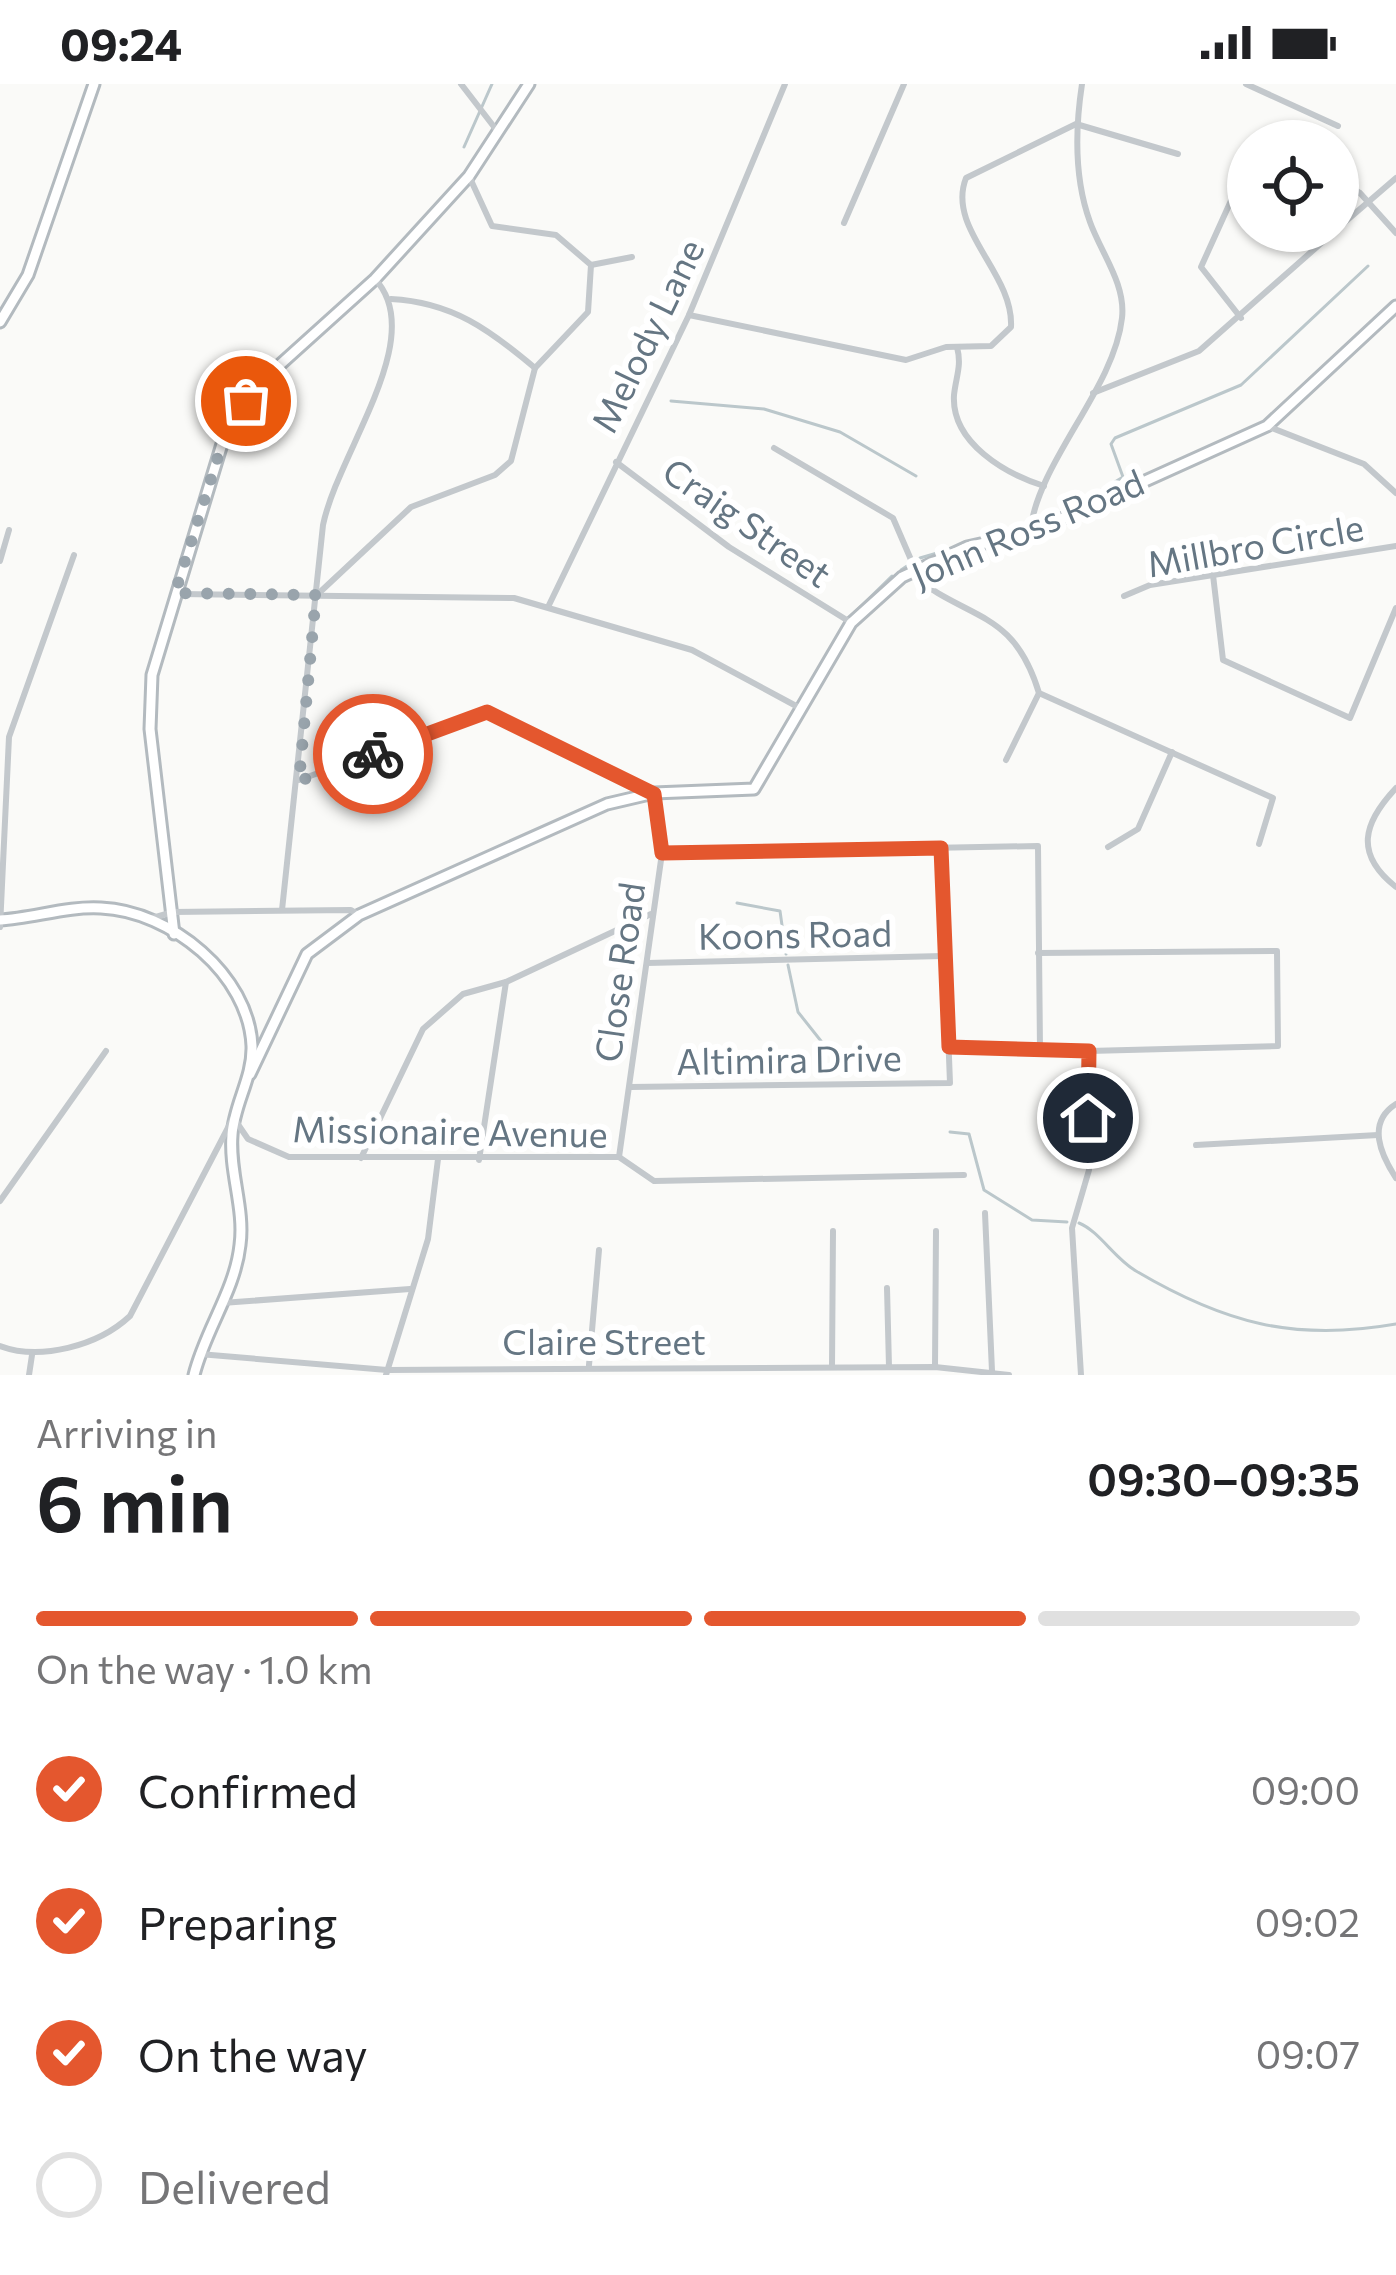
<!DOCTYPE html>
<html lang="en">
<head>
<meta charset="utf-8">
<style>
  body { margin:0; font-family:Commissioner,sans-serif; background:#f2f2f2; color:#202124; height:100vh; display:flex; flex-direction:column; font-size:45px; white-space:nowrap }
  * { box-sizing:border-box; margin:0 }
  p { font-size:39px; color:#757577 }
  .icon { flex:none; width:66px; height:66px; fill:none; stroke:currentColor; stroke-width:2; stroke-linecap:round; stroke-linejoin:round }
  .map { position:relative; height:1291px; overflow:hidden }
  .panel { display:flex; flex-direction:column; background:#fff; flex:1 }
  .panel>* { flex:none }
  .fabs { position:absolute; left:1227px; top:36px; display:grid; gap:24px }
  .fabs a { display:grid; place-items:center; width:132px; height:132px; border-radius:50%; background:#fff; box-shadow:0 3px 9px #0004; font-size:60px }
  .pin { position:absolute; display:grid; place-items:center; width:102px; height:102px; color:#fff; margin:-51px; border:6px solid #fff; border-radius:50%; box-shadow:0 3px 12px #0007 }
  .courier { position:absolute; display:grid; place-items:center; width:120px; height:120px; margin:-60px; border:9px solid #e4572e; border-radius:50%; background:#fff; color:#222; box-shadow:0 3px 15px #0007 }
  .summary em { font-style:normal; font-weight:600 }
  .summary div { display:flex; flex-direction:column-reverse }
  .summary { display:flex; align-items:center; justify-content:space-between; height:204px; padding:0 36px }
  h1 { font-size:78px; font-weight:600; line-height:90px }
  .bar { display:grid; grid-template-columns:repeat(4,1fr); gap:18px 12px; align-content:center; height:144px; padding:0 36px }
  .bar i { height:15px; border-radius:9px; background:#e0e0e0 }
  .bar .on { background:#e4572e }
  .bar p { grid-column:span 4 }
  ol { padding:0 36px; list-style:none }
  li { display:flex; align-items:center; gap:36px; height:132px }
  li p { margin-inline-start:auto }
  li .icon { padding:12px; border-radius:50%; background:#e4572e; color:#fff; stroke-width:4 }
  li:last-child { color:#757577 }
  li i { width:66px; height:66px; border:6px solid #e0e0e0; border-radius:50% }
  .status { display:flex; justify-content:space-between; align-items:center; height:84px; padding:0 60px; background:#fff; direction:ltr }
  .status svg { height:33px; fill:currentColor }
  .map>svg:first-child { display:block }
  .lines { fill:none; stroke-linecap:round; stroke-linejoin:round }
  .stream { stroke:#bbc7cb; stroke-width:3 }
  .secondary-casing { stroke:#b3babf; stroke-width:15 }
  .street { stroke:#c3c8cc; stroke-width:6 }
  .secondary { stroke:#fff; stroke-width:9 }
  .done { stroke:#99a4ac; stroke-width:12; stroke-dasharray:0 21.6 }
  .route { stroke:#e4572e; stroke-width:15 }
  .labels { text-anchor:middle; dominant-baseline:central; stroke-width:12; stroke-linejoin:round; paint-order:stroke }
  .street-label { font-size:36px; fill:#657683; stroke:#fff }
</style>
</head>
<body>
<div class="status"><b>09:24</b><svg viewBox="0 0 49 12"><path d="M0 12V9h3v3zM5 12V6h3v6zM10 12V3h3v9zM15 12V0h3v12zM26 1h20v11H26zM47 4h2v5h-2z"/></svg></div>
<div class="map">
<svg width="1396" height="1291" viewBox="0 0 1396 1291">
  <rect width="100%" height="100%" fill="#fafaf8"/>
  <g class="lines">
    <!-- stream -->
    <g class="stream">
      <path d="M464,63L492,0"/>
      <path d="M671,317L764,325L840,348L916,392"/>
      <path d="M1064,429L1123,393L1111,360L1115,354L1241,301L1368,182"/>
      <path d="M920,474L1006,449"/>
      <path d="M901,486L907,482"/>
      <path d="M853,530L892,492"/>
      <path d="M737,819L780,827L786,870"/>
      <path d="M788,881L798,928L821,957"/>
      <path d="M950,1048L969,1050L984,1106L1032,1136L1067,1138"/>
      <path d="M1079,1139C1099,1147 1115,1175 1136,1187C1224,1239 1294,1258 1396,1240"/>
    </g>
    <!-- secondary casing -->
    <g class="secondary-casing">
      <g id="secondary">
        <path d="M0,238L28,191L94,0"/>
        <path d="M0,836C33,834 68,822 101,824C171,827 249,891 252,962C253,994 234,1020 232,1051C229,1088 245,1125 240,1161C235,1207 205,1246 194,1291"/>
        <path d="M174,850L150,645L152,591L222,360L263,296L375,195L469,92L529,0"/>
        <path d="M250,990L307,870L359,831L607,720L654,709L754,705L851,539L902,493L967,463L1030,449L1267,342L1396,222"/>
      </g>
    </g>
    <!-- street -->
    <g class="street">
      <path d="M461,0L498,48"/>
      <path d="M1246,0L1338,42"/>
      <path d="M1338,97L1360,109L1396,149"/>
      <path d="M844,139L904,0"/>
      <path d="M1338,144L1396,94"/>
      <path d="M591,181L632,173"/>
      <path d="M391,215C452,218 490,246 535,284"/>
      <path d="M689,231L906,276L946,263L991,262L1011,243C1014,189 946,145 966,94L1076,40L1178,70"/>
      <path d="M1241,234L1201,183L1248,79"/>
      <path d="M957,263C962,282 956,292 954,311C951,359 1006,390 1044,402"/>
      <path d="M1093,309L1199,267L1335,147"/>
      <path d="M1267,342L1364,380L1396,409"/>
      <path d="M774,364L893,434L915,485"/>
      <path d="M616,378L729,463L850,538"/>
      <path d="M1030,447C1039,376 1114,305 1122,234C1126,200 1101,169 1090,138C1074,94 1075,46 1082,0"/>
      <path d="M0,477L9,446"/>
      <path d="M909,489C969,538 1013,524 1039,609L1273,714L1259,760"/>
      <path d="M1213,491L1223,576L1350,634L1396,524"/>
      <path d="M319,509L411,423L495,391L511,377L535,284L588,228L591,181L556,151L492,142L469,92"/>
      <path d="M179,510L514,514L692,566L798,623"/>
      <path d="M1124,512L1150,501L1396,462"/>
      <path d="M549,521L689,231L785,0"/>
      <path d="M1006,676L1039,609"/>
      <path d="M299,696L487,628L654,709L662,769L619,1073"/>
      <path d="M1396,704C1363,739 1354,770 1396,803"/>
      <path d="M1108,763L1138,745L1172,668"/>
      <path d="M662,769L1038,762L1040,966"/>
      <path d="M282,826L323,441C338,368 429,253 375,195"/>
      <path d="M149,835L173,828L351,826L359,831"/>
      <path d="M0,843L9,653L74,471"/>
      <path d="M647,879L943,872"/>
      <path d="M949,963L1089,967L1278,962L1277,867L1038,869"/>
      <path d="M630,1003L950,999L941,765"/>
      <path d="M1396,1020C1366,1039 1381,1071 1396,1094"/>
      <path d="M235,1036L248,1055L289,1073H619L654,1097L964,1091"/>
      <path d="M1196,1061L1378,1051"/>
      <path d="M361,1074L423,945L463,910L506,898L651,830"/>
      <path d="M479,1076L506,898"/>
      <path d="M0,1117L106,967"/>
      <path d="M985,1129L992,1287"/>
      <path d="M887,1204L889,1283"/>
      <path d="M222,1219L410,1205"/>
      <path d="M0,1262C40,1277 98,1262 130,1232L232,1036"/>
      <path d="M199,1270L387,1286L935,1283L1009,1291"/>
      <path d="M589,1281L599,1166"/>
      <path d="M832,1283L833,1147"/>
      <path d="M935,1283L936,1147"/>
      <path d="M29,1291L32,1271"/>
      <path d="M386,1291L428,1155L438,1075"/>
      <path d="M1081,1291L1072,1144L1089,1086V968"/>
    </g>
    <!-- secondary -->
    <use href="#secondary" class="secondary"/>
  </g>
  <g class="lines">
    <!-- done -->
    <path class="done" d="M246,317L222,360L175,509L316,511L299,697L373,670"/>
    <!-- route -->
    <path class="route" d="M373,670L487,628L654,710L662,769L941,764L949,963L1089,967L1088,1034"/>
  </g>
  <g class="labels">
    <!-- street labels -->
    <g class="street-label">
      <text transform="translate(646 251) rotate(-64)">Melody Lane</text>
      <text transform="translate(748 437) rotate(35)">Craig Street</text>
      <text transform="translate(1027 443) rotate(-23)">John Ross Road</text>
      <text transform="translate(1255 460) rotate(-10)">Millbro Circle</text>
      <text transform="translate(795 849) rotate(-1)">Koons Road</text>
      <text transform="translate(618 888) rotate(-82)">Close Road</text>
      <text transform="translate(789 974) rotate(-1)">Altimira Drive</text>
      <text transform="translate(450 1046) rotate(1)">Missionaire Avenue</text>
      <text x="604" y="1256">Claire Street</text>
    </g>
  </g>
</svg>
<div class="fabs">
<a><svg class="icon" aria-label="locate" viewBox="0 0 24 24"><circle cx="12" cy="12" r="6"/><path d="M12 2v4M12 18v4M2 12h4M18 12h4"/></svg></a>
</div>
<div class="pin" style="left:246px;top:317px;background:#ea580c"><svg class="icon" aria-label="bag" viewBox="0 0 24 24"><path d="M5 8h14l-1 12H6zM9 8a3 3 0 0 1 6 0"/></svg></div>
<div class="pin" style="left:1088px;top:1034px;background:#1f2937"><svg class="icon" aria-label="home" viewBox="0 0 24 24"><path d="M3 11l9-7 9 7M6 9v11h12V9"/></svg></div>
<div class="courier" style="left:373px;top:670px"><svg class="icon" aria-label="bike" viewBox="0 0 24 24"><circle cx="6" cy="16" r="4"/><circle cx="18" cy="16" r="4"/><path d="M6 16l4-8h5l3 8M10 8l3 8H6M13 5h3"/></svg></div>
</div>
<section class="panel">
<div class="summary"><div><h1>6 min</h1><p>Arriving in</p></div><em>09:30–09:35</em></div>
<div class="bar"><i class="on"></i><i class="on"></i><i class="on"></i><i></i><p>On the way · 1.0 km</p></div>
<ol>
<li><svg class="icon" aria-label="check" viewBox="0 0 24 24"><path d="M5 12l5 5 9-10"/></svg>Confirmed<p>09:00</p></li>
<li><svg class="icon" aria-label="check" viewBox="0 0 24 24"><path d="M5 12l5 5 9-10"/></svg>Preparing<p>09:02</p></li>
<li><svg class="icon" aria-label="check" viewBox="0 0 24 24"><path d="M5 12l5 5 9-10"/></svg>On the way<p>09:07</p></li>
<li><i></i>Delivered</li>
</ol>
</section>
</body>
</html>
